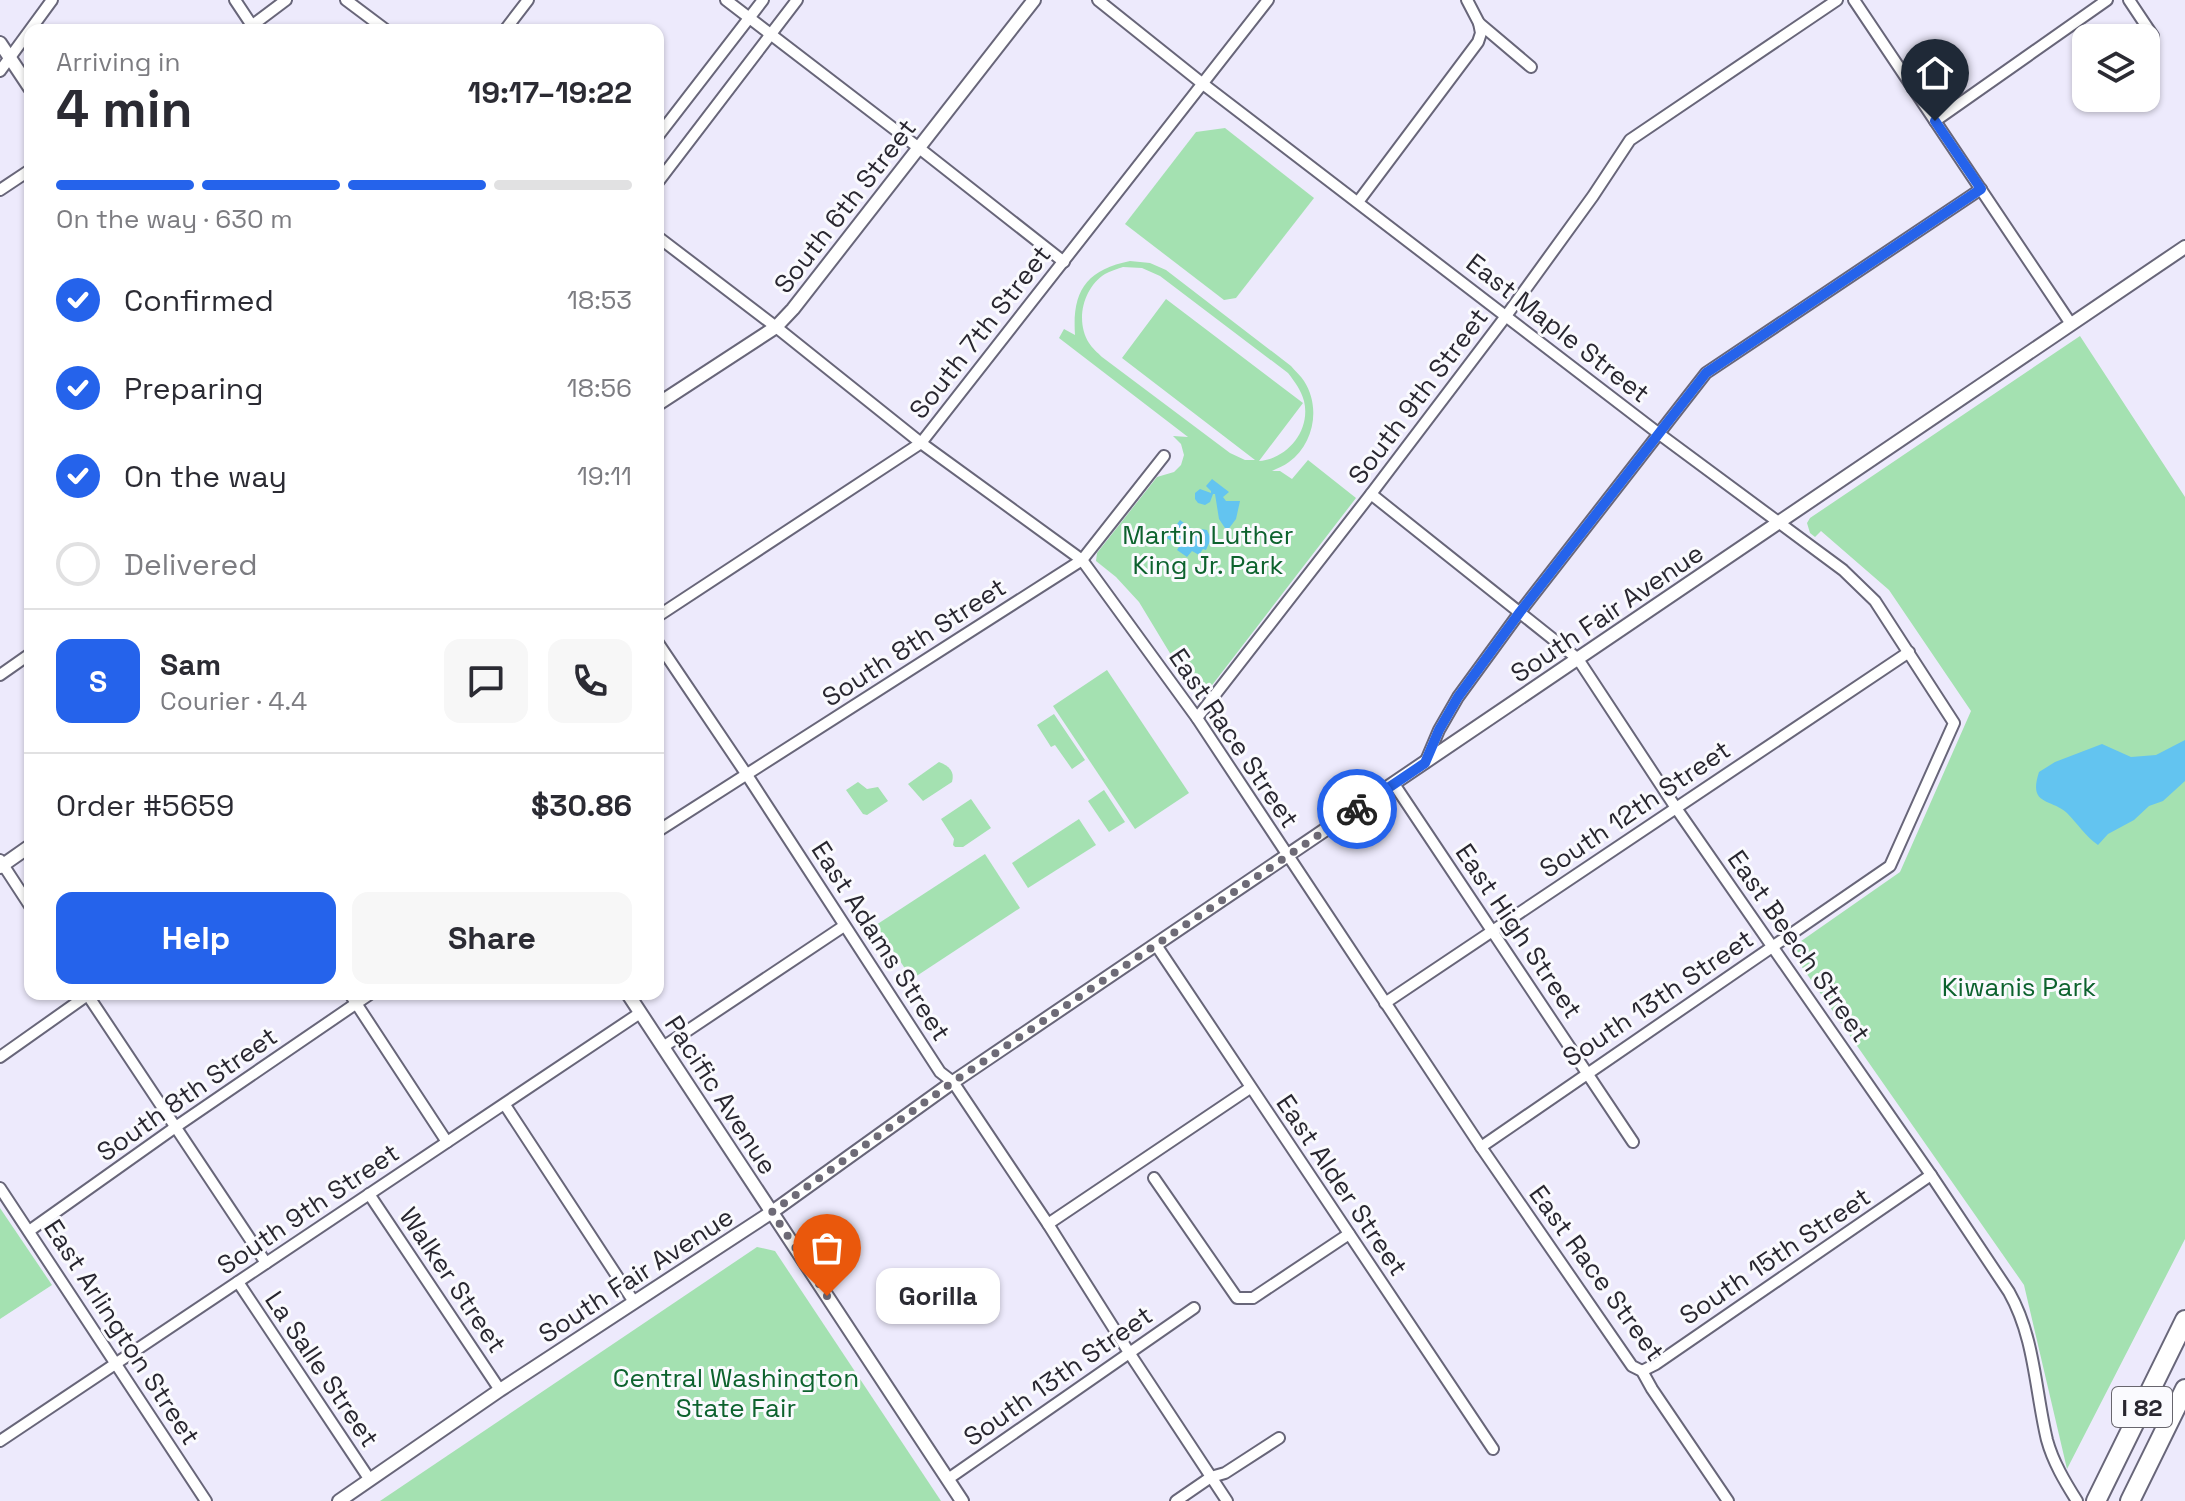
<!DOCTYPE html>
<html lang="en">
<head>
<meta charset="utf-8">
<style>
  body { margin:0; font-family:"Space Grotesk",sans-serif; background:#f7f7f7; color:#2b2b33; height:100vh; display:flex; flex-direction:column; font-size:30px; white-space:nowrap }
  * { box-sizing:border-box; margin:0 }
  p { font-size:26px; color:#7c7c81 }
  .icon { flex:none; width:44px; height:44px; fill:none; stroke:currentColor; stroke-width:2; stroke-linecap:round; stroke-linejoin:round }
  .map { position:relative; flex:1; overflow:hidden }
  .panel { position:absolute; left:24px; top:24px; width:640px; height:976px; display:flex; flex-direction:column; background:#fff; border-radius:16px; box-shadow:0 2px 6px #0004 }
  .panel>* { flex:none }
  .fabs { position:absolute; left:2072px; top:24px; display:grid; gap:16px }
  .fabs a { display:grid; place-items:center; width:88px; height:88px; border-radius:16px; background:#fff; box-shadow:0 2px 6px #0004; font-size:40px }
  .pin { position:absolute; display:grid; place-items:center; width:68px; height:68px; color:#fff; margin:-82px -34px; border-radius:50% 50% 50% 0; rotate:-45deg; box-shadow:0 0 8px #0007 }
  .pin .icon { rotate:45deg }
  .courier { position:absolute; display:grid; place-items:center; width:80px; height:80px; margin:-40px; border:6px solid #2563eb; border-radius:50%; background:#fff; color:#222; box-shadow:0 2px 10px #0007 }
  .bubble { position:absolute; height:56px; border-radius:16px; background:#fff; box-shadow:0 2px 6px #0004; font-size:26px; font-weight:600; line-height:56px; text-align:center }
  .summary em { font-style:normal; font-weight:600 }
  .summary div { display:flex; flex-direction:column-reverse }
  .summary { display:flex; align-items:center; justify-content:space-between; height:136px; padding:0 32px }
  h1 { font-size:52px; font-weight:600; line-height:60px }
  .bar { display:grid; grid-template-columns:repeat(4,1fr); gap:12px 8px; align-content:center; height:96px; padding:0 32px }
  .bar i { height:10px; border-radius:6px; background:#e1e1e2 }
  .bar .active { background:#2563eb }
  .bar p { grid-column:span 4 }
  .line { display:flex; align-items:center; gap:20px; padding:0 32px; border-top:2px solid #e1e1e2 }
  .line div { flex:1 }
  .round { display:grid; place-items:center; flex:none; width:84px; height:84px; border-radius:16px; background:#f7f7f7 }
  ol { padding:0 32px; list-style:none }
  li { display:flex; align-items:center; gap:24px; height:88px }
  li p { margin-inline-start:auto }
  li .icon { padding:8px; border-radius:50%; background:#2563eb; color:#fff; stroke-width:4 }
  li:last-child { color:#7c7c81 }
  li i { width:44px; height:44px; border:4px solid #e1e1e2; border-radius:50% }
  .action { display:flex; gap:16px; margin-top:auto; padding:16px 32px }
  .action a { flex:1; height:92px; border-radius:16px; background:#2563eb; color:#fff; font-size:32px; font-weight:600; line-height:92px; text-align:center }
  .action a+a { background:#f7f7f7; color:#2b2b33 }
  .map>svg:first-child { display:block }
  .green { fill:#a4e1b1; fill-rule:evenodd }
  .water { fill:#63c4f0 }
  .lines { fill:none; stroke-linecap:round; stroke-linejoin:round }
  .minor-casing { stroke:#686679; stroke-width:14 }
  .tertiary-casing { stroke:#686679; stroke-width:16 }
  .motorway-casing { stroke:#686679; stroke-width:22 }
  .minor { stroke:#fff; stroke-width:10 }
  .tertiary { stroke:#fff; stroke-width:12 }
  .motorway { stroke:#fff; stroke-width:18 }
  .done { stroke:#6e6b77; stroke-width:8; stroke-dasharray:0 14.4 }
  .route { stroke:#2563eb; stroke-width:10 }
  .labels { text-anchor:middle; dominant-baseline:central; stroke-width:6; stroke-linejoin:round; paint-order:stroke }
  .shield { fill:#fafafe; stroke:#68666e; stroke-width:2 }
  .shield-label { font-size:24px; font-weight:bold; fill:#292730 }
  .street-label { font-size:26px; fill:#292730; stroke:#fafafe }
  .park-label { font-size:26px; fill:#0d622e; stroke:#fafafe }
</style>
</head>
<body>
<div class="map">
<svg width="2185" height="1501" viewBox="0 0 2185 1501">
  <rect width="100%" height="100%" fill="#edeafc"/>
  <!-- green -->
  <g class="green">
    <path d="M1225,128L1314,198L1236,298L1224,300L1125,224L1196,132Z"/>
    <path d="M1130,261L1150,263L1166,270L1291,366C1295,371 1301,376 1304,381C1321,407 1314,444 1289,462C1284,466 1277,468 1272,471H1280L1292,479L1308,460L1356,498L1206,693H1200L1191,688L1139,602L1116,577L1096,561L1097,553L1157,477L1174,472L1181,465L1184,455L1181,444L1173,436L1188,437L1059,338L1064,329L1075,335C1072,291 1086,270 1130,261ZM1123,267L1142,268L1160,276L1288,373C1295,382 1301,390 1304,401C1311,430 1288,459 1259,461L1303,403L1166,299L1122,358L1255,460H1245L1230,453L1102,357C1098,353 1092,348 1089,343C1075,321 1083,288 1105,274C1110,271 1117,269 1123,267Z"/>
    <path d="M2080,336L2185,497V1239L2067,1469L2024,1285L1795,957L1794,946L1900,872L1971,711L1889,590L1821,531L1815,537L1810,533L1807,523L1810,518Z"/>
    <path d="M1107,670L1189,793L1135,829L1053,706Z"/>
    <path d="M1054,714L1085,760L1072,769L1055,745L1051,747L1037,725Z"/>
    <path d="M939,762C949,766 955,771 952,782L923,801L908,784Z"/>
    <path d="M858,782L867,789L878,787L888,801L867,815L863,814L846,790Z"/>
    <path d="M1104,790L1125,822L1109,832L1088,801Z"/>
    <path d="M971,799L991,828L963,847H955L953,845L954,839L941,819Z"/>
    <path d="M1079,819L1096,845L1028,888L1012,863Z"/>
    <path d="M985,854L1020,908L912,979L876,925Z"/>
    <path d="M0,1208L52,1285L0,1319Z"/>
    <path d="M757,1247L775,1251L941,1501H380Z"/>
  </g>
  <!-- water -->
  <g class="water">
    <path d="M1212,479L1229,492L1223,497L1226,501H1240L1236,519L1227,531L1219,519L1215,494H1213L1210,502L1205,505L1198,503L1195,499V493L1200,489L1211,493V491L1206,486Z"/>
    <path d="M1180,520L1196,532L1201,529L1207,530L1211,539L1206,550L1203,549L1199,555L1192,551L1187,557L1177,550L1182,542L1178,539L1174,543L1167,538Z"/>
    <path d="M2185,740V781L2163,801L2149,806L2134,820L2108,834L2098,845C2085,836 2078,824 2067,813C2050,798 2028,806 2039,772L2055,762L2102,744L2131,757L2156,755Z"/>
  </g>
  <g class="lines">
    <!-- minor casing -->
    <g class="minor-casing">
      <g id="minor">
        <path d="M235,0L255,30"/>
        <path d="M346,0L386,30"/>
        <path d="M726,0L919,148L1064,262"/>
        <path d="M1098,0L1203,84L1658,433L1843,570L1875,601L1954,723L1890,866L1481,1147"/>
        <path d="M1467,0L1479,23L1531,67"/>
        <path d="M1854,0L2071,324"/>
        <path d="M2129,0L2153,36L2151,57"/>
        <path d="M246,30L286,0"/>
        <path d="M505,30L528,0"/>
        <path d="M0,71L52,0"/>
        <path d="M1935,121L2107,0"/>
        <path d="M658,136L763,0"/>
        <path d="M658,182L797,0"/>
        <path d="M0,190L30,170"/>
        <path d="M1358,202L1478,42L1481,33L1479,23"/>
        <path d="M658,237L776,327L921,443L1082,560L1197,718L1481,1147L1632,1366L1642,1371L1652,1389L1728,1501"/>
        <path d="M1371,494L1578,659L1676,808L1931,1175L2009,1292C2035,1338 2035,1390 2047,1440C2053,1462 2065,1482 2077,1501"/>
        <path d="M658,616L921,443L1268,0"/>
        <path d="M658,643L747,775L940,1072L953,1082L1048,1224L1130,1354L1227,1501"/>
        <path d="M0,675L30,654"/>
        <path d="M1197,718L1371,494L1506,316L1593,196L1630,140L1837,0"/>
        <path d="M1425,763L1439,730L1458,697L1520,612L1706,373L1981,189"/>
        <path d="M1394,784L1633,1142"/>
        <path d="M658,831L1082,560L1164,456"/>
        <path d="M0,860L30,906"/>
        <path d="M1156,945L1493,1449"/>
        <path d="M87,994L266,1263"/>
        <path d="M350,994L447,1142"/>
        <path d="M1385,1003L1909,652"/>
        <path d="M663,1047L844,926"/>
        <path d="M0,1057L89,994"/>
        <path d="M505,1105L634,1302"/>
        <path d="M1154,1178L1237,1298H1253L1349,1234"/>
        <path d="M0,1188L206,1501"/>
        <path d="M369,1194L500,1390"/>
        <path d="M1048,1224L1250,1088"/>
        <path d="M29,1231L177,1126L370,994"/>
        <path d="M238,1282L370,1480"/>
        <path d="M1642,1371L1656,1364L1931,1175"/>
        <path d="M0,1441L640,1013"/>
        <path d="M948,1479L1194,1308"/>
        <path d="M1176,1501L1211,1477L1225,1473L1279,1438"/>
      </g>
    </g>
    <!-- tertiary casing -->
    <g class="tertiary-casing">
      <g id="tertiary">
        <path d="M0,43L30,88"/>
        <path d="M658,404L776,327L793,309L1034,0"/>
        <path d="M0,867L30,846"/>
        <path d="M628,994L962,1501"/>
        <path d="M339,1501L500,1390L772,1212L953,1082L2185,247"/>
      </g>
    </g>
    <!-- motorway casing -->
    <g class="motorway-casing">
      <g id="motorway">
        <path d="M2096,1501L2185,1320"/>
        <path d="M2130,1501L2185,1389"/>
      </g>
    </g>
    <!-- minor -->
    <use href="#minor" class="minor"/>
    <!-- tertiary -->
    <use href="#tertiary" class="tertiary"/>
    <!-- motorway -->
    <use href="#motorway" class="motorway"/>
  </g>
  <g class="lines">
    <!-- done -->
    <path class="done" d="M827,1296L772,1212L953,1082L1357,809"/>
    <!-- route -->
    <path class="route" d="M1357,809L1425,763L1439,730L1458,697L1520,612L1706,373L1981,189L1935,121"/>
  </g>
  <g class="labels">
    <!-- shield labels -->
    <rect class="shield" x="2112" y="1387" width="60" height="40" rx="6"/>
    <g class="shield-label">
      <text x="2142" y="1407">I 82</text>
    </g>
    <!-- street labels -->
    <g class="street-label">
      <text transform="translate(845 206) rotate(-52)">South 6th Street</text>
      <text transform="translate(1558 328) rotate(38)">East Maple Street</text>
      <text transform="translate(980 332) rotate(-52)">South 7th Street</text>
      <text transform="translate(1418 396) rotate(-53)">South 9th Street</text>
      <text transform="translate(1607 613) rotate(-34)">South Fair Avenue</text>
      <text transform="translate(914 642) rotate(-33)">South 8th Street</text>
      <text transform="translate(1234 738) rotate(56)">East Race Street</text>
      <text transform="translate(1635 809) rotate(-34)">South 12th Street</text>
      <text transform="translate(1519 931) rotate(56)">East High Street</text>
      <text transform="translate(881 941) rotate(57)">East Adams Street</text>
      <text transform="translate(1799 946) rotate(55)">East Beech Street</text>
      <text transform="translate(1658 998) rotate(-34)">South 13th Street</text>
      <text transform="translate(187 1094) rotate(-35)">South 8th Street</text>
      <text transform="translate(721 1095) rotate(57)">Pacific Avenue</text>
      <text transform="translate(1342 1185) rotate(56)">East Alder Street</text>
      <text transform="translate(308 1209) rotate(-34)">South 9th Street</text>
      <text transform="translate(1775 1256) rotate(-34)">South 15th Street</text>
      <text transform="translate(1597 1273) rotate(54)">East Race Street</text>
      <text transform="translate(636 1275) rotate(-33)">South Fair Avenue</text>
      <text transform="translate(453 1280) rotate(56)">Walker Street</text>
      <text transform="translate(122 1332) rotate(57)">East Arlington Street</text>
      <text transform="translate(322 1369) rotate(56)">La Salle Street</text>
      <text transform="translate(1058 1376) rotate(-35)">South 13th Street</text>
    </g>
    <!-- park labels -->
    <g class="park-label">
      <text x="1208" y="535">Martin Luther<tspan x="1208" dy="30">King Jr. Park</tspan></text>
      <text x="2019" y="987">Kiwanis Park</text>
      <text x="736" y="1378">Central Washington<tspan x="736" dy="30">State Fair</tspan></text>
    </g>
  </g>
</svg>
<div class="fabs">
<a><svg class="icon" aria-label="layers" viewBox="0 0 24 24"><path d="M12 4l9 5-9 5-9-5zM3 14l9 5 9-5"/></svg></a>
</div>
<div class="pin" style="left:827px;top:1296px;background:#ea580c"><svg class="icon" aria-label="bag" viewBox="0 0 24 24"><path d="M5 8h14l-1 12H6zM9 8a3 3 0 0 1 6 0"/></svg></div>
<div class="pin" style="left:1935px;top:121px;background:#1f2937"><svg class="icon" aria-label="home" viewBox="0 0 24 24"><path d="M3 11l9-7 9 7M6 9v11h12V9"/></svg></div>
<div class="courier" style="left:1357px;top:809px"><svg class="icon" aria-label="bike" viewBox="0 0 24 24"><circle cx="6" cy="16" r="4"/><circle cx="18" cy="16" r="4"/><path d="M6 16l4-8h5l3 8M10 8l3 8H6M13 5h3"/></svg></div>
<div class="bubble" style="left:876px;top:1268px;width:124px">Gorilla</div>
<section class="panel">
<div class="summary"><div><h1>4 min</h1><p>Arriving in</p></div><em>19:17–19:22</em></div>
<div class="bar"><i class="active"></i><i class="active"></i><i class="active"></i><i></i><p>On the way · 630 m</p></div>
<ol>
<li><svg class="icon" aria-label="check" viewBox="0 0 24 24"><path d="M5 12l5 5 9-10"/></svg>Confirmed<p>18:53</p></li>
<li><svg class="icon" aria-label="check" viewBox="0 0 24 24"><path d="M5 12l5 5 9-10"/></svg>Preparing<p>18:56</p></li>
<li><svg class="icon" aria-label="check" viewBox="0 0 24 24"><path d="M5 12l5 5 9-10"/></svg>On the way<p>19:11</p></li>
<li><i></i>Delivered</li>
</ol>
<div class="line" style="height:144px"><b class="round" style="background:#2563eb;color:#fff">S</b><div><b>Sam</b><p>Courier · 4.4</p></div><a class="round"><svg class="icon" aria-label="chat" viewBox="0 0 24 24"><path d="M4 5h16v11H9l-5 4z"/></svg></a><a class="round"><svg class="icon" aria-label="phone" viewBox="0 0 24 24"><path d="M5 4h4l2 5-3 2q2 4 5 5l2-3 5 2v4C11 20 4 13 5 4z"/></svg></a></div>
<div class="line" style="height:104px"><div>Order #5659</div><b>$30.86</b></div>
<div class="action"><a>Help</a><a>Share</a></div>
</section>
</div>
</body>
</html>
